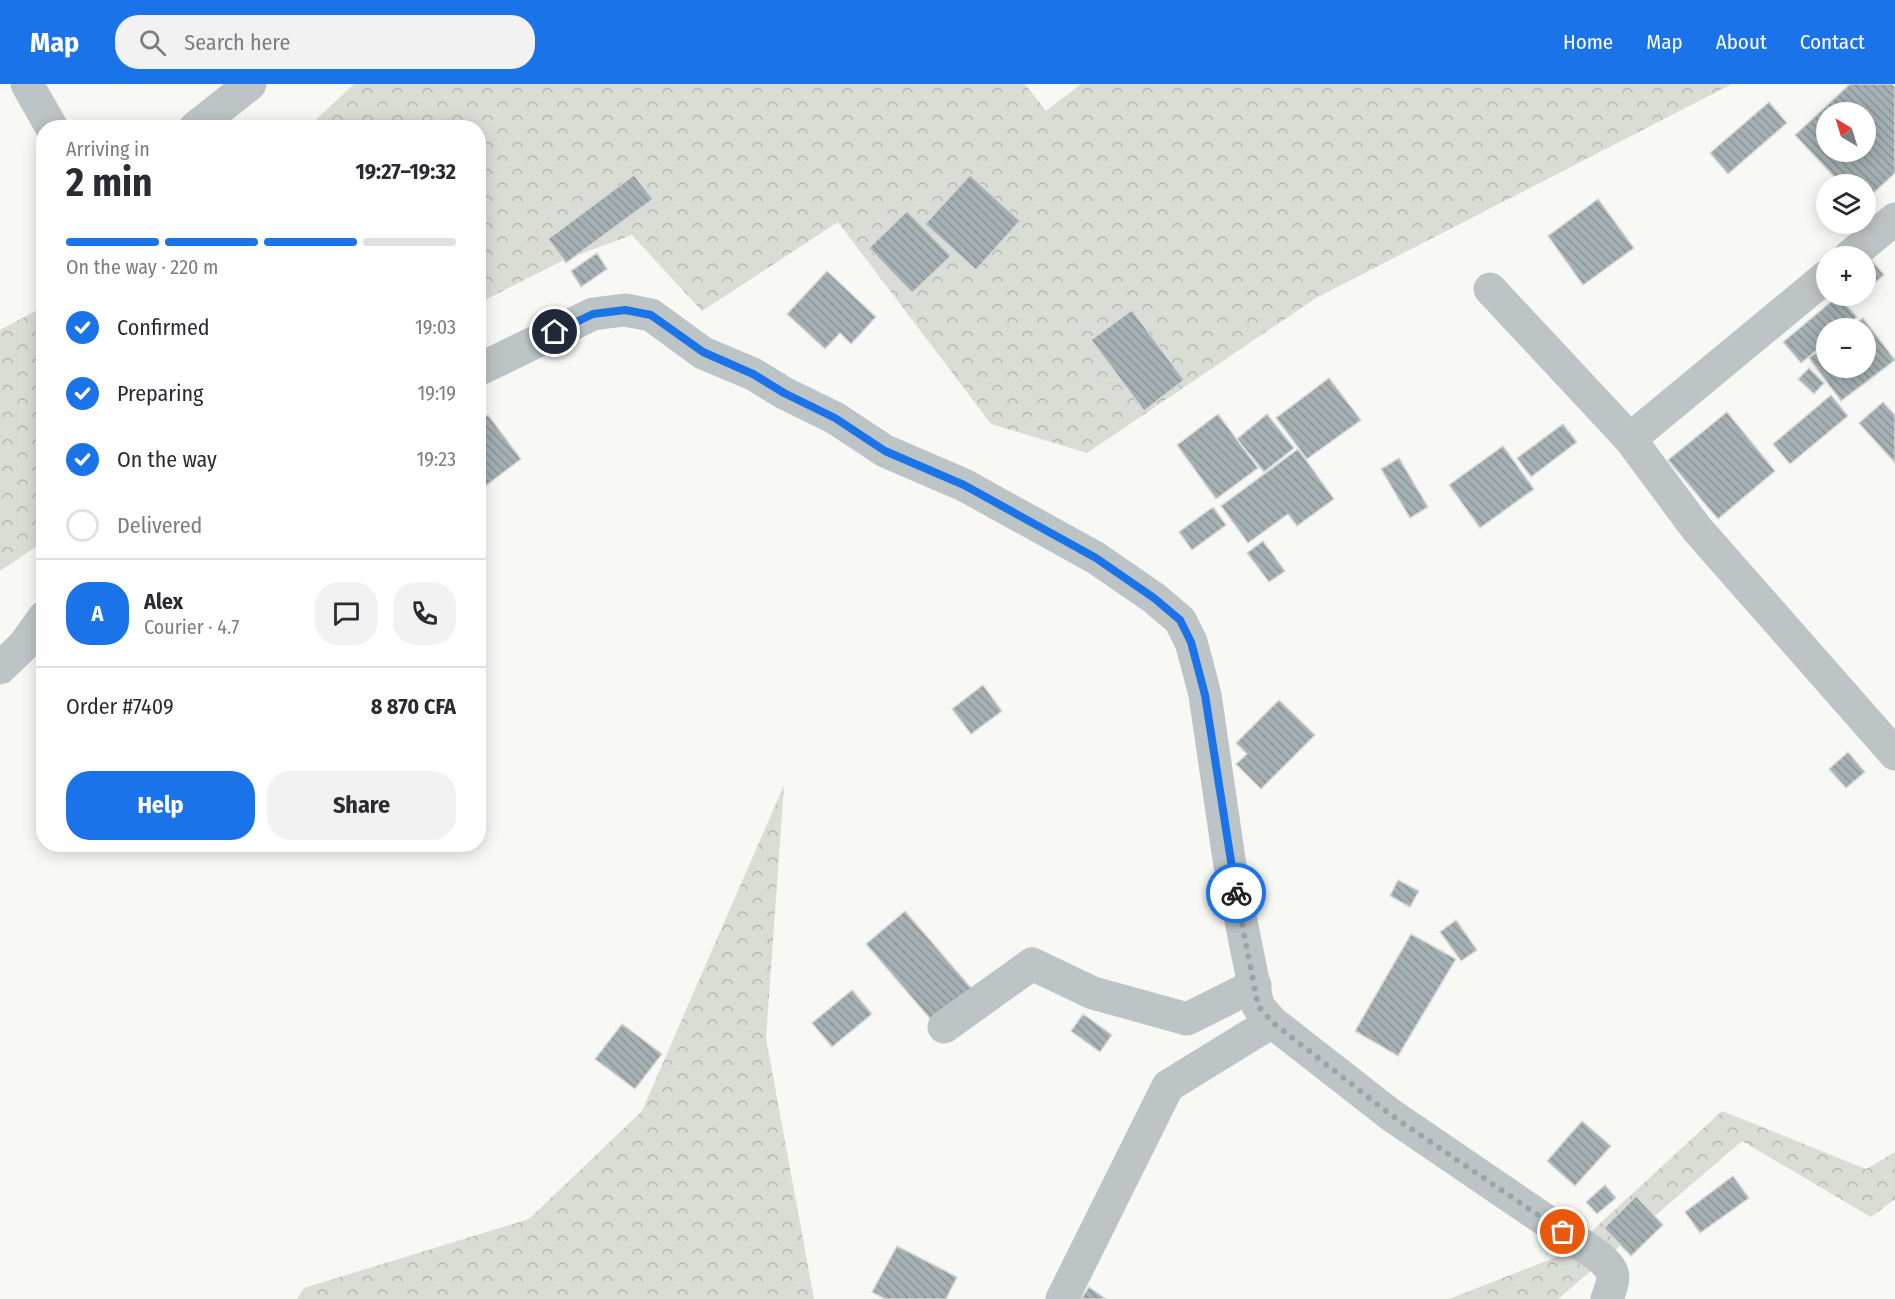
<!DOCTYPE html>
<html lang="en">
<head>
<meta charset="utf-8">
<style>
  body { margin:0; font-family:"Fira Sans Condensed",sans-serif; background:#f2f2f3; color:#2b2b33; height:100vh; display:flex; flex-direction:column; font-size:22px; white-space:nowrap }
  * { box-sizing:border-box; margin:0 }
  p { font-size:20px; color:#7c7c81 }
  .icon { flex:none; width:33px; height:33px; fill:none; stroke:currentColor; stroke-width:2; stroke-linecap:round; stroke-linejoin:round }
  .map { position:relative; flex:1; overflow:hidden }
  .drawer { position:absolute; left:36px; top:36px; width:450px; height:732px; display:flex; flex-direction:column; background:#fff; border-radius:24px; box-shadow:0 3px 15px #0003 }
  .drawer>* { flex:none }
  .needle { width:39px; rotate:322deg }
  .tools { position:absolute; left:1816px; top:18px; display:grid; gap:12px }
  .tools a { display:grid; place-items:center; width:60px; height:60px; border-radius:50%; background:#fff; box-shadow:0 3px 15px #0003; font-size:30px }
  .pin { position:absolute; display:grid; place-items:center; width:51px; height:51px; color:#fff; margin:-26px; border:3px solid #fff; border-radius:50%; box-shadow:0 2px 6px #0007 }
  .courier { position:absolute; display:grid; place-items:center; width:60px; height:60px; margin:-30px; border:4px solid #1a73e8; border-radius:50%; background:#fff; color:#222; box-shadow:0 2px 8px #0007 }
  .summary em { font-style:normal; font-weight:700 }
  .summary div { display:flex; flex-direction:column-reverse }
  .summary { display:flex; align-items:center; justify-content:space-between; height:102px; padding:0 30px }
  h1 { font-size:39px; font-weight:700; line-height:45px }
  .bar { display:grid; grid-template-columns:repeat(4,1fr); gap:9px 6px; align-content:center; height:72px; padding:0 30px }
  .bar i { height:8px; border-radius:4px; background:#e1e1e2 }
  .bar .active { background:#1a73e8 }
  .bar p { grid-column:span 4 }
  .line { display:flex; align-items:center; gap:15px; padding:0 30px; border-top:2px solid #e1e1e2 }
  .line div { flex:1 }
  .round { display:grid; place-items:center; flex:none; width:63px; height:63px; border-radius:24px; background:#f2f2f3 }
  ol { padding:0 30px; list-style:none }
  li { display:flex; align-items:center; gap:18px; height:66px }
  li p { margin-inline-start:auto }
  li .icon { padding:6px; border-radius:50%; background:#1a73e8; color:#fff; stroke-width:4 }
  li:last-child { color:#7c7c81 }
  li i { width:33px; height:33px; border:3px solid #e1e1e2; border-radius:50% }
  .primary-button { display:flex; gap:12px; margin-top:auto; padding:12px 30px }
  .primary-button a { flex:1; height:69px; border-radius:24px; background:#1a73e8; color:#fff; font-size:24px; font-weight:700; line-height:69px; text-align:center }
  .primary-button a+a { background:#f2f2f3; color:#2b2b33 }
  header { display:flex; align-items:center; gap:36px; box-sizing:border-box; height:84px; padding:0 30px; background:#1a73e8; color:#fff }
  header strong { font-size:28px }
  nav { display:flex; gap:33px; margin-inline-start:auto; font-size:21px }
  .search { width:420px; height:54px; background:#f2f2f3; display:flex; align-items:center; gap:15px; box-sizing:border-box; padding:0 21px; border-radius:24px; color:#7c7c81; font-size:22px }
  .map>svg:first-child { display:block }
  .forest { fill:url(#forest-crowns) }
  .building { fill:url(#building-back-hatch); stroke:#dad9d8; stroke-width:1.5; fill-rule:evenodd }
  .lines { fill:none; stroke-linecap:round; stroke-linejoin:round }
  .minor { stroke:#bdc4c6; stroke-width:33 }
  .done { stroke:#98a6a9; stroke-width:6; stroke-dasharray:0 10.8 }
  .route { stroke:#1a73e8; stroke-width:8 }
</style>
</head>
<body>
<header>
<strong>Map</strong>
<div class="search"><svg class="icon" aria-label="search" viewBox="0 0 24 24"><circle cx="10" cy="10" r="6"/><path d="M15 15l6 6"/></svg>Search here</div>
<nav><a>Home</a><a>Map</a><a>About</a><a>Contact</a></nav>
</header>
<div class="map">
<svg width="1895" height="1215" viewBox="0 0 1895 1215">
  <defs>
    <pattern id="forest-crowns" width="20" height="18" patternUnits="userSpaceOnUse" patternTransform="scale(1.5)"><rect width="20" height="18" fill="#d9ddd5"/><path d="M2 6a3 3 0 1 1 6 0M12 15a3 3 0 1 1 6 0" fill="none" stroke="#b4b8b2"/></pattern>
    <pattern id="building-back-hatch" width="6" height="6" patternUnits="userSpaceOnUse" patternTransform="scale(1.5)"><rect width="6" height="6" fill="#a4b0b3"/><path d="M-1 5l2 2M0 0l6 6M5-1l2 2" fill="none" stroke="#899497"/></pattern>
  </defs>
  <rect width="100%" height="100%" fill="#f8f8f5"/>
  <!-- forest -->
  <g class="forest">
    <path d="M354,0H1025L1046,27L1081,0H1732L1316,214L1087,369L991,340L838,138L702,227L632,151L564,176L479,219L478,44H307Z"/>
    <path d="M43,223V458L0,487V246Z"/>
    <path d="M784,701L766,954L814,1215H297L304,1204L529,1135L642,1027Z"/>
    <path d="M1722,1027L1866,1085L1895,1068V1115L1871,1133L1742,1057L1558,1215H1449L1569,1168Z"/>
  </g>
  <!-- building -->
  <g class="building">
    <path d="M1850,0H1892L1895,3V89L1866,116V100H1841L1795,51ZM1827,28H1866V68H1827Z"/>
    <path d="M1769,18L1787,39L1728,90L1710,69Z"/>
    <path d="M634,91L653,115L566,179L548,155Z"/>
    <path d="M970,91L1020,137L976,186L925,140Z"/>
    <path d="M1598,115L1634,164L1583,201L1548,152Z"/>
    <path d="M907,127L951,172L912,209L869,164Z"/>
    <path d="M1856,157L1884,191L1866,206V172Z"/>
    <path d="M597,169L607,185L581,203L571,187Z"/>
    <path d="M827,187L876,233L851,260L840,249L825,265L787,230Z"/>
    <path d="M1838,212L1857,233L1843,244H1827V258L1801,279L1783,258Z"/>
    <path d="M1132,226L1184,296L1144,327L1091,256Z"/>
    <path d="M1863,234L1895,276L1841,317L1809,274L1827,261V284H1866V244H1849Z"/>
    <path d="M1809,284L1824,299L1814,310L1798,295Z"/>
    <path d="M1329,294L1361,336L1307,375L1276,334Z"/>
    <path d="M1831,311L1848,332L1790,380L1773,360Z"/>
    <path d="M1883,318L1895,331V379L1859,339Z"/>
    <path d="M1727,328L1775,387L1718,435L1668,376Z"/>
    <path d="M1218,330L1258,384L1216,415L1177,361Z"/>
    <path d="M1267,330L1294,364L1264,388L1237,355Z"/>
    <path d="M488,331L521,375L480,406L478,403V338Z"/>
    <path d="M1563,340L1577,358L1531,393L1517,374Z"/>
    <path d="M1503,362L1534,405L1480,444L1449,401Z"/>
    <path d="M1298,365L1334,415L1297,442L1288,430L1248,459L1221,422Z"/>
    <path d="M1399,374L1428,423L1410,434L1381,385Z"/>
    <path d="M1213,423L1226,441L1192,466L1179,448Z"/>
    <path d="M1263,457L1285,487L1269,498L1247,469Z"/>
    <path d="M983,601L1002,627L971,650L952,625Z"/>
    <path d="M1279,616L1315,651L1261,705L1236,680L1247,670L1236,659Z"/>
    <path d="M1848,668L1865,688L1846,704L1829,685Z"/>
    <path d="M1398,796L1419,807L1410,823L1390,812Z"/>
    <path d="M905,827L972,905L933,938L866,860Z"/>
    <path d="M1456,836L1477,866L1461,877L1440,848Z"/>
    <path d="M1411,850L1456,875L1398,972L1355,947Z"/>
    <path d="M852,906L872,930L832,963L812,939Z"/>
    <path d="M1083,930L1112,951L1100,968L1071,947Z"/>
    <path d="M622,940L662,970L635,1005L595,975Z"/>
    <path d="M1582,1037L1611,1062L1575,1102L1547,1077Z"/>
    <path d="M1733,1092L1749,1114L1700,1149L1685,1128Z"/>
    <path d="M1605,1101L1616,1114L1597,1130L1586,1118Z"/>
    <path d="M1636,1112L1663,1141L1631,1172L1604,1144Z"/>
    <path d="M897,1162L957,1193L946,1215H885L872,1208Z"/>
    <path d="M1089,1203L1106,1215H1081Z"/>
  </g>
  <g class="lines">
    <!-- minor -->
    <g class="minor">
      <path d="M27,0L52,44"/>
      <path d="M195,44L250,0"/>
      <path d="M1850,172L1895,135"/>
      <path d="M1490,205L1630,355L1697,445L1895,670"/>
      <path d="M478,286L593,230L625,226L651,231L703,269L753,290L784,309L835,334L885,367L964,401L1096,474L1154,514L1180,536L1191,558L1197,580L1205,611L1230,782L1258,922L1272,938L1391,1031L1598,1172C1617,1188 1615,1193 1607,1215"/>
      <path d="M1630,355L1827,192"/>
      <path d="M0,584L24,561L44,533"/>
      <path d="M944,943L1032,880L1093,909L1187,935L1255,901"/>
      <path d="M1062,1215L1168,1002L1272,938"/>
    </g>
  </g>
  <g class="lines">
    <!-- done -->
    <path class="done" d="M1236,809L1258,922L1272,938L1391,1031L1563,1148"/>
    <!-- route -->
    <path class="route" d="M555,248L593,230L625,226L651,231L703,268L753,290L784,309L835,334L885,367L964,401L1096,474L1154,514L1180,536L1191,558L1205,611L1236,809"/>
  </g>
</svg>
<div class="tools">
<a><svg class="needle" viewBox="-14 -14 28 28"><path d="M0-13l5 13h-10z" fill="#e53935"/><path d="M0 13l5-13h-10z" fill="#7c7c81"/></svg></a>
<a><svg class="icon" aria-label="layers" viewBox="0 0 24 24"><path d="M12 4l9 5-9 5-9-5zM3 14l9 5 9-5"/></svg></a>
<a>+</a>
<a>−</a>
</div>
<div class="pin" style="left:1563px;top:1148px;background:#ea580c"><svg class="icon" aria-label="bag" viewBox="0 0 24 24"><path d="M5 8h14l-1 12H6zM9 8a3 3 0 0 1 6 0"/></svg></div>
<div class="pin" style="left:555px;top:248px;background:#1f2937"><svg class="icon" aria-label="home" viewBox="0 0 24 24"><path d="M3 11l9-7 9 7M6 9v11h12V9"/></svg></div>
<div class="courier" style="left:1236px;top:809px"><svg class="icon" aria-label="bike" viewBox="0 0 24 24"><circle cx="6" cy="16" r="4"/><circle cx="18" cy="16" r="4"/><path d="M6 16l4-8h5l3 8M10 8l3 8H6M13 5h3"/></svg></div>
<section class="drawer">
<div class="summary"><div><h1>2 min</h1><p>Arriving in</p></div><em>19:27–19:32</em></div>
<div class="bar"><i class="active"></i><i class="active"></i><i class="active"></i><i></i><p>On the way · 220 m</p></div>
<ol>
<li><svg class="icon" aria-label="check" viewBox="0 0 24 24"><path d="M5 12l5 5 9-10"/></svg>Confirmed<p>19:03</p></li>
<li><svg class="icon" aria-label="check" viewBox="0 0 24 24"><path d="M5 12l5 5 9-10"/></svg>Preparing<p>19:19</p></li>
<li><svg class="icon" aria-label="check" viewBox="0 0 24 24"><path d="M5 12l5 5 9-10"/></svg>On the way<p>19:23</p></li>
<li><i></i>Delivered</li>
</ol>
<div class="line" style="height:108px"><b class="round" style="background:#1a73e8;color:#fff">A</b><div><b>Alex</b><p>Courier · 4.7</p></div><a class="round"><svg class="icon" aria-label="chat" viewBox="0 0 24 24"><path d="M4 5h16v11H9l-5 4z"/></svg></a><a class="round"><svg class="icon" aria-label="phone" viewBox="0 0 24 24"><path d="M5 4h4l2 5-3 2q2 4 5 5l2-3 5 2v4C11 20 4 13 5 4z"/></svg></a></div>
<div class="line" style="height:78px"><div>Order #7409</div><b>8 870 CFA</b></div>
<div class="primary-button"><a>Help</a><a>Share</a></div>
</section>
</div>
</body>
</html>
